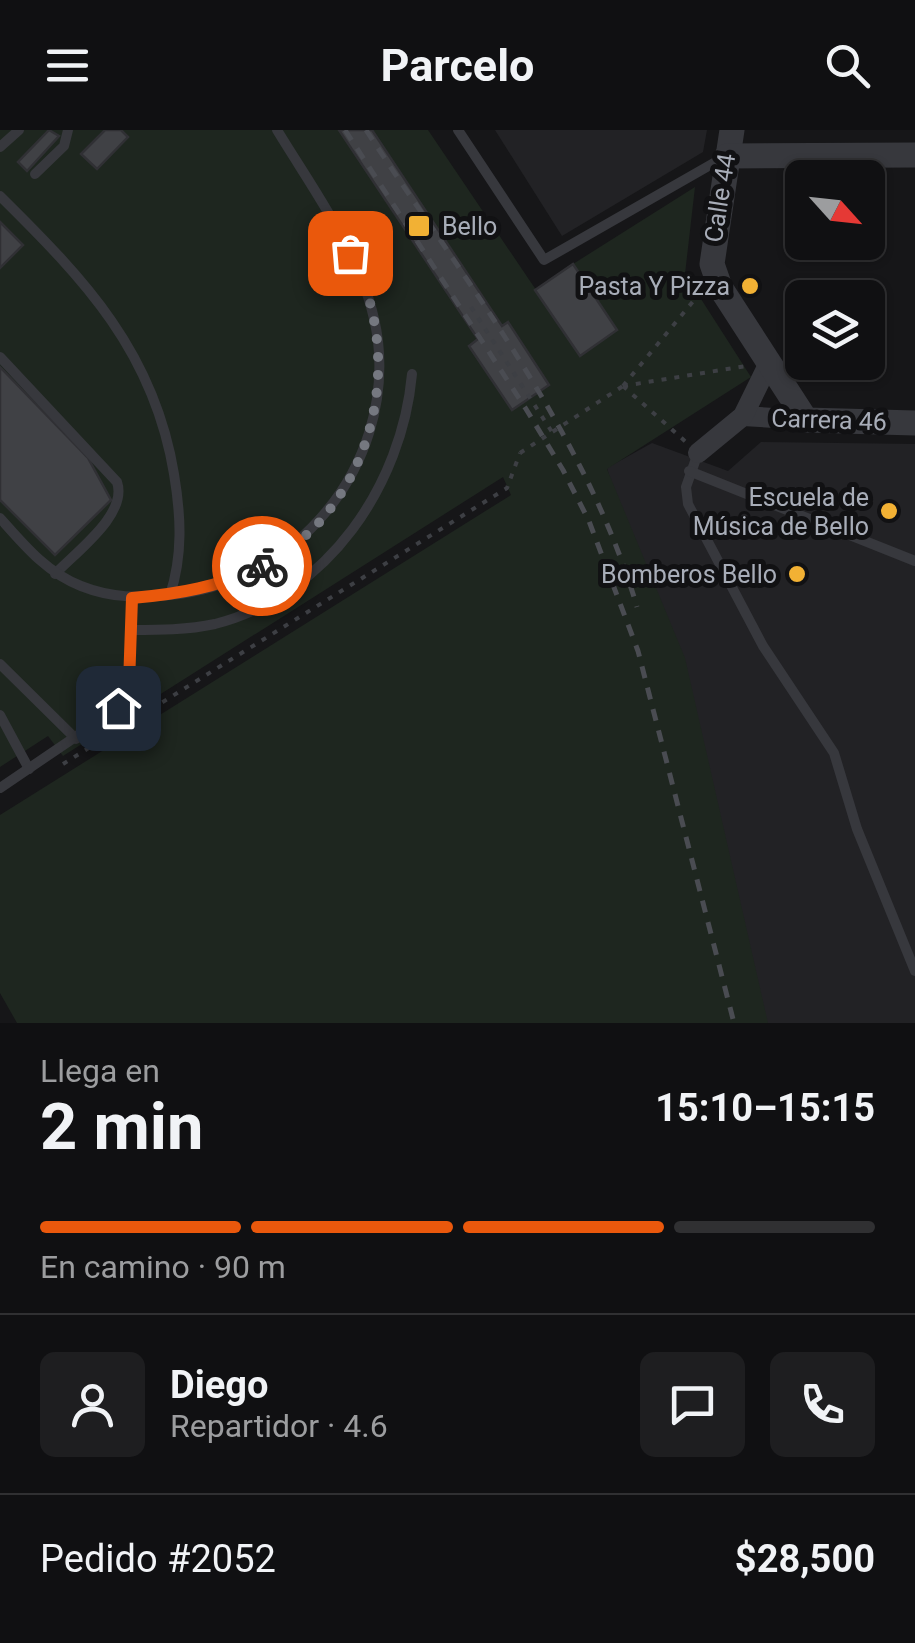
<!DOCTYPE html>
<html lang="es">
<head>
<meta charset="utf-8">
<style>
  body { margin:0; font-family:Roboto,sans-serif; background:#1e1e20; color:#f1f3f6; height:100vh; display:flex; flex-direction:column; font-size:38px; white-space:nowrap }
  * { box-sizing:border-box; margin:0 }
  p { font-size:32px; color:#9c9d9f }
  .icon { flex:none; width:55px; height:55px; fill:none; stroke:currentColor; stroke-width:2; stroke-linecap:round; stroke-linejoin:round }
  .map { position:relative; height:893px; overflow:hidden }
  .side { display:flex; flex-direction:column; background:#101012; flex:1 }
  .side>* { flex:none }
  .needle { width:65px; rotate:117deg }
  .tools { position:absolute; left:785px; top:30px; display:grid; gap:20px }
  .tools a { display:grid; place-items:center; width:100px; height:100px; border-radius:15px; background:#101012; box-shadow:0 2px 8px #0004,0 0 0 2px #303032; font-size:50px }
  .pin { position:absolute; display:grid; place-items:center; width:85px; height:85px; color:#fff; margin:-42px; border-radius:20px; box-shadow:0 5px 15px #0006 }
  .courier { position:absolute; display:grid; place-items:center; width:100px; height:100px; margin:-50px; border:8px solid #ea580c; border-radius:50%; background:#fff; color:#222; box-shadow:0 2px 12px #0007 }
  .head em { font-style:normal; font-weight:700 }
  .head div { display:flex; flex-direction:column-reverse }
  .head { display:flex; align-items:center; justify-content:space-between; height:170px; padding:0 40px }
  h1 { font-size:65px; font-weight:700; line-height:75px }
  .bar { display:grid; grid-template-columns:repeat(4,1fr); gap:15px 10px; align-content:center; height:120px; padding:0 40px }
  .bar i { height:12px; border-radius:8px; background:#303032 }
  .bar .current { background:#ea580c }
  .bar p { grid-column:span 4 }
  .line { display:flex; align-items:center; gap:25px; padding:0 40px; border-top:2px solid #303032 }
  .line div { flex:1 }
  .round { display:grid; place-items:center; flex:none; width:105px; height:105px; border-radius:15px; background:#1e1e20 }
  header { display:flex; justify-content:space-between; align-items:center; height:130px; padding:0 40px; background:#101012; font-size:45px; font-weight:700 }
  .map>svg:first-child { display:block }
  .built { fill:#222225 }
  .green { fill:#1e261f }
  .building { fill:#404145; stroke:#303034; stroke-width:2.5 }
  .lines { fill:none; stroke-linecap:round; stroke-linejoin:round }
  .path { stroke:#3d3f44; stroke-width:4; stroke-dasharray:5 8; stroke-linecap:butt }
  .service { stroke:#37383d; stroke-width:10 }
  .minor { stroke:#37383d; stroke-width:20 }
  .tertiary { stroke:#37383d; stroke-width:25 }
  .rail { stroke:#4a4c52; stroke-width:5; stroke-dasharray:12 10; stroke-linecap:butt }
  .path-bridge { stroke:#3d3f44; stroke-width:4; stroke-dasharray:5 8; stroke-linecap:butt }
  .done { stroke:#757880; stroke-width:10; stroke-dasharray:0 18 }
  .route { stroke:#ea580c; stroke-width:12 }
  .poi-dot { fill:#f2b134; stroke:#111113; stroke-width:4 }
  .labels { text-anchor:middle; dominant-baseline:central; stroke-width:10; stroke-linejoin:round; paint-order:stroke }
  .street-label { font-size:25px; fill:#a8adb8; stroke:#111113 }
  .poi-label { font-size:25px; fill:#a8adb8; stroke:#111113; text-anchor:end }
</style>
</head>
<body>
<header><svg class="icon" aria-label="menu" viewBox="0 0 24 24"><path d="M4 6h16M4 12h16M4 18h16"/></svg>Parcelo<svg class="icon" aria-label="search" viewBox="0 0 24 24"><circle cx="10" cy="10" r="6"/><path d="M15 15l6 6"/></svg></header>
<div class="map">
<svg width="915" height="893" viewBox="0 0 915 893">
  <rect width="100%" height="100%" fill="#161618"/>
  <!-- built -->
  <g class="built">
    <path d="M495,0H707L703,22L562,106Z"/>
    <path d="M761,312L915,314V893H767L607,338L652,313L728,341Z"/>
  </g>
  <!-- green -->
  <path class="green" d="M0,0H428L580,225L617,200L573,134L695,57L685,144L751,247L607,339L685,528L768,893H17L0,863V685L511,365L503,347L63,626L48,606L0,637Z"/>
  <!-- building -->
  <g class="building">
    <path d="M49,0L59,6L27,41L18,32Z"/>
    <path d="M105,0H121L128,7L97,39L81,24Z"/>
    <path d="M339,0H372L502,196L508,192L549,255L512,280L469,216L478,209Z"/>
    <path d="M0,92L23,115L0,138Z"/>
    <path d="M573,134L617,200L580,226L535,160Z"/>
    <path d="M0,237L88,328L111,370L55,425L0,370Z"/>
  </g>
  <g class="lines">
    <!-- path -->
    <g class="path">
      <path d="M471,177L552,302"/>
      <path d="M623,256L746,236"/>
      <path d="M623,256L700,163"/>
      <path d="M623,256L686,312"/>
      <path d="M63,634L507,358L520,323"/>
    </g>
    <!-- service -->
    <g class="service">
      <path d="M458,0L544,130L726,26"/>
      <path d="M0,17L19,0"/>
      <path d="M35,44L64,16L68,0"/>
      <path d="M0,66C85,150 154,222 174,344C181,386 183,425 170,465"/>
      <path d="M0,227L117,352C128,384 77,421 55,444"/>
      <path d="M698,323L686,357L688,374L763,516L834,623L857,699L915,841"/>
      <path d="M689,341L915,431"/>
      <path d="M0,388C24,415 47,443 81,456C111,468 139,468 170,465C297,453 392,337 378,211C368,132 317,66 277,0"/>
      <path d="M131,500C159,500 187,500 215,494C328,465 402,355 412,244"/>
      <path d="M0,534L76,609"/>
      <path d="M0,585L29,639"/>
      <path d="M0,658L118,578L129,554L132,469"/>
    </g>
    <!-- minor -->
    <g class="minor">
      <path d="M743,286L806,290"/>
      <path d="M698,323L743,286L769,233"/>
    </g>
    <!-- tertiary -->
    <g class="tertiary">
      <path d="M732,0L712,134L720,157L806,290L915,293"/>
      <path d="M727,26L915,25"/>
    </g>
    <!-- rail -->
    <g class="rail">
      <path d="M345,0L526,279L563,340L589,391L638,521L734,893"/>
      <path d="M366,0C464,150 586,303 637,477"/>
    </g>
    <!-- path-bridge -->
    <path class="path-bridge" d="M520,323L623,256"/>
  </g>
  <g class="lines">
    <!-- done -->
    <path class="done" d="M262,436C283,422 306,409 322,389C385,316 396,207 350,123"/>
    <!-- route -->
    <path class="route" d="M118,578L129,554L132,468C179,464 219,457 262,436"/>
  </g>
  <!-- markers -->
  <g class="poi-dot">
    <rect x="407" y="84" width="24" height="24" rx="5"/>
    <circle cx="750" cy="156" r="10"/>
    <circle cx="889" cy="381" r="10"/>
    <circle cx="797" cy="444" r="10"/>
  </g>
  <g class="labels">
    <!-- street labels -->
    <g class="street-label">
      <text transform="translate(720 68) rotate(-81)">Calle 44</text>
      <text transform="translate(829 290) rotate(2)">Carrera 46</text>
    </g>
    <!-- poi labels -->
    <g class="poi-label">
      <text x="442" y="96" text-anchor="start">Bello</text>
      <text x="730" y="156">Pasta Y Pizza</text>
      <text x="869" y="367">Escuela de<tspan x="869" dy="29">Música de Bello</tspan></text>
      <text x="777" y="444">Bomberos Bello</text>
    </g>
  </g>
</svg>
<div class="tools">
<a><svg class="needle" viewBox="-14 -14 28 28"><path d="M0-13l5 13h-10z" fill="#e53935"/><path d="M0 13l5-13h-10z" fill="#9c9d9f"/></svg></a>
<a><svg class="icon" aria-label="layers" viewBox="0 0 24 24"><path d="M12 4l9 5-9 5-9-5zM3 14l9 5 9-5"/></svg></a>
</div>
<div class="pin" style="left:350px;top:123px;background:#ea580c"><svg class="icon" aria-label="bag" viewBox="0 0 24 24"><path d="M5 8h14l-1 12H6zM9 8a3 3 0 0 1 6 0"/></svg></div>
<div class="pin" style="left:118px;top:578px;background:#1f2937"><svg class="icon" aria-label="home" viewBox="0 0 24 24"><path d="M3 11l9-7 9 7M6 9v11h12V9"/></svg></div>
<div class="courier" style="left:262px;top:436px"><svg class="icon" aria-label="bike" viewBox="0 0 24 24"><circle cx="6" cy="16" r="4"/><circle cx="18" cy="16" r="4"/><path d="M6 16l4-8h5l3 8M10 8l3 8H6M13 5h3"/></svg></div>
</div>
<section class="side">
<div class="head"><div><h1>2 min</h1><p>Llega en</p></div><em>15:10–15:15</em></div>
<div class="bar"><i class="current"></i><i class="current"></i><i class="current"></i><i></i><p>En camino · 90 m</p></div>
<div class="line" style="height:180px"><a class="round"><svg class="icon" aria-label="person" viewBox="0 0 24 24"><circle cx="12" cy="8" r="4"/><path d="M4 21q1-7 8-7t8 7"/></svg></a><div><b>Diego</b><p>Repartidor · 4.6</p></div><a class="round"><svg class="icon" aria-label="chat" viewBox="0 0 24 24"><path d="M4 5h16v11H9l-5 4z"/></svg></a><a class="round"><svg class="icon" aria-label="phone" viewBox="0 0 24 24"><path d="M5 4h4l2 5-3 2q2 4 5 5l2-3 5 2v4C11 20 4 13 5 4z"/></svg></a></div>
<div class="line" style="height:130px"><div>Pedido #2052</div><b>$28,500</b></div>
</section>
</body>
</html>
